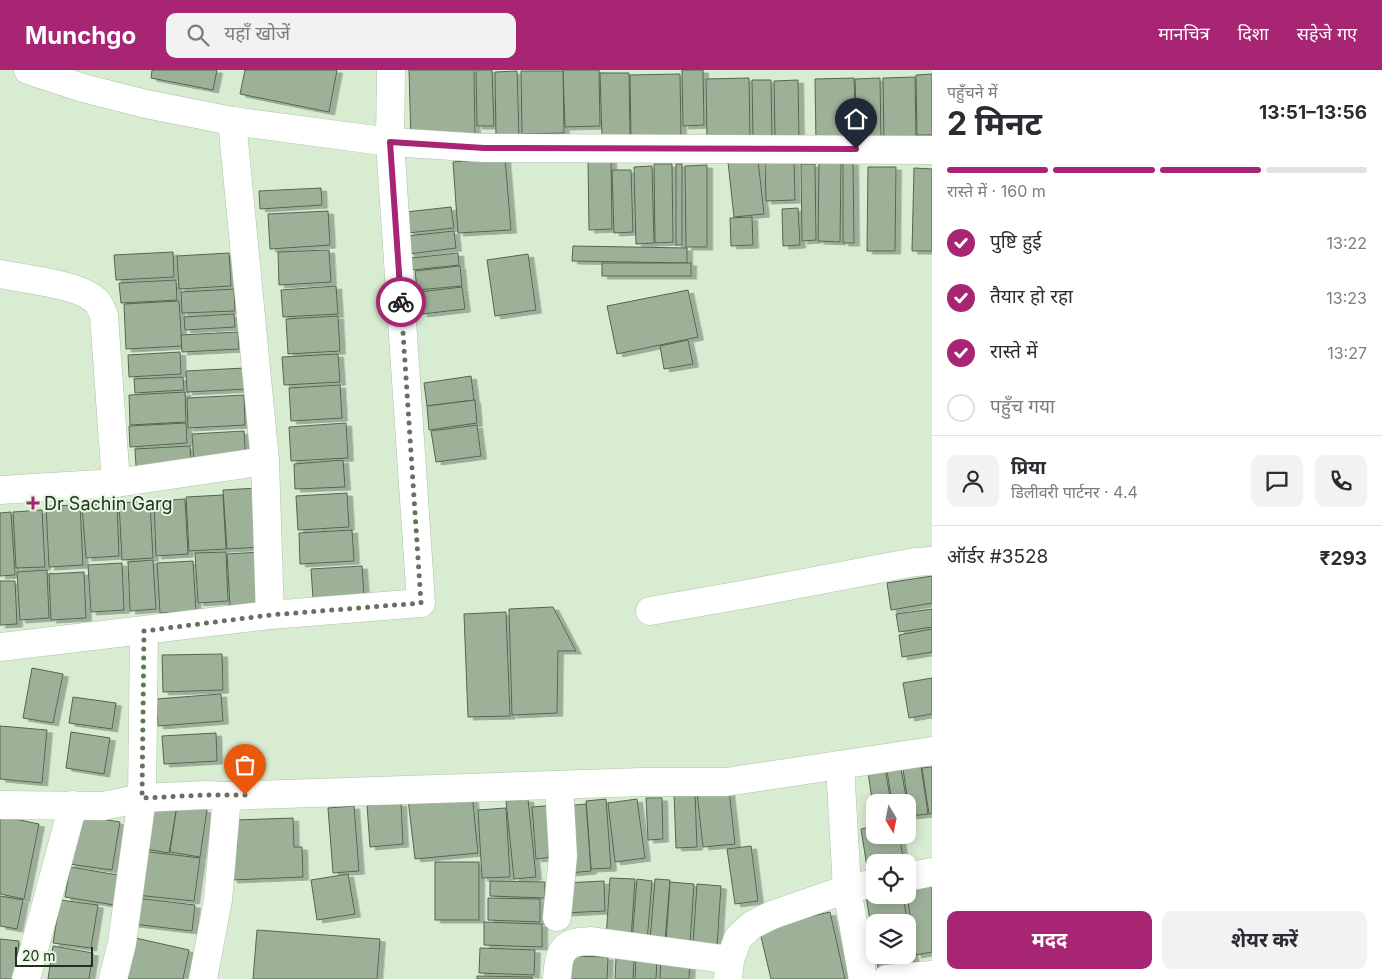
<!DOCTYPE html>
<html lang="hi">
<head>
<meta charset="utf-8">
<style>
  body { margin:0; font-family:Inter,"Noto Sans Devanagari",sans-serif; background:#f2f2f3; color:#2b2b33; height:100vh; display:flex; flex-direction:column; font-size:19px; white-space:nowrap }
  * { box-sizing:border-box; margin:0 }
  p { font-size:16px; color:#7c7c81 }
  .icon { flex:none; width:28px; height:28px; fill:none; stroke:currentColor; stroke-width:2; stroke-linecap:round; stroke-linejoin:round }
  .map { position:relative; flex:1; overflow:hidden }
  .drawer { display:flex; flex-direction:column; background:#fff; width:450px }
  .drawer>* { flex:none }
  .needle { width:32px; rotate:170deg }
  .fabs { position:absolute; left:866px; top:724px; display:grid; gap:10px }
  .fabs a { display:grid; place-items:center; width:50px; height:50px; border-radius:10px; background:#fff; box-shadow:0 2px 12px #0003; font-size:25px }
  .scale { position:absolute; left:15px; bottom:12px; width:78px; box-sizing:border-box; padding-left:5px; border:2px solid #272f25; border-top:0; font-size:14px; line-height:18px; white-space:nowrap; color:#272f25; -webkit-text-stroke:4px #e4f9de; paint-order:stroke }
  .pin { position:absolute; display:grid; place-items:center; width:42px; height:42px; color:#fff; margin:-51px -21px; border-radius:50% 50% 50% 0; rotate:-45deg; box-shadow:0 0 5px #0007 }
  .pin .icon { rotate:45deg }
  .courier { position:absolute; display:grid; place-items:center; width:50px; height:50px; margin:-25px; border:4px solid #a72572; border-radius:50%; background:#fff; color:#222; box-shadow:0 1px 6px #0007 }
  .headline em { font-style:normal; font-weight:700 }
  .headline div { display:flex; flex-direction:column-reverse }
  .headline { display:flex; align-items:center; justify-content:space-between; height:85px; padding:0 15px }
  h1 { font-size:32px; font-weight:700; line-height:38px }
  .bar { display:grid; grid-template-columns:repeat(4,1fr); gap:8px 5px; align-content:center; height:60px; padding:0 15px }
  .bar i { height:6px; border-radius:4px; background:#e1e1e2 }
  .bar .active { background:#a72572 }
  .bar p { grid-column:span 4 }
  .line { display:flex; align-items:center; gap:12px; padding:0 15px; border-top:1px solid #e1e1e2 }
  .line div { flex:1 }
  .round { display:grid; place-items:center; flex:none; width:52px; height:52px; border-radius:10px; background:#f2f2f3 }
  ol { padding:0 15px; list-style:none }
  li { display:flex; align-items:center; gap:15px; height:55px }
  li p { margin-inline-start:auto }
  li .icon { padding:5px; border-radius:50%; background:#a72572; color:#fff; stroke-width:4 }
  li:last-child { color:#7c7c81 }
  li i { width:28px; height:28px; border:2px solid #e1e1e2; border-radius:50% }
  .primary-button { display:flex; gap:10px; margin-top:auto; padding:10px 15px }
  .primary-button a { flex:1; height:58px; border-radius:10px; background:#a72572; color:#fff; font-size:20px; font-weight:700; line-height:58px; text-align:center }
  .primary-button a+a { background:#f2f2f3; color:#2b2b33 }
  header { display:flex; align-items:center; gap:30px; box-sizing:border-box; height:70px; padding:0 25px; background:#a72572; color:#fff }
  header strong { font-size:24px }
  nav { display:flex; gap:28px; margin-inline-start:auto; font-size:18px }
  .search { width:350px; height:45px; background:#f2f2f3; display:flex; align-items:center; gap:12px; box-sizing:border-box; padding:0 18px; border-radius:10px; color:#7c7c81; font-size:19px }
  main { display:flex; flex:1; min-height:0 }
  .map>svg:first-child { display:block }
  .building { fill:#9db198; stroke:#54664f; filter:url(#shadow) }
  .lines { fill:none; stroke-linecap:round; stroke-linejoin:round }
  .minor-casing { stroke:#afc3aa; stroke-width:29 }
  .minor { stroke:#fff; stroke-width:28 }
  .done { stroke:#657161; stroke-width:5; stroke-dasharray:0 9 }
  .route { stroke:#a72572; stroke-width:6 }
  .poi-dot { fill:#a72572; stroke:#e4f9de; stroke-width:2 }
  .labels { text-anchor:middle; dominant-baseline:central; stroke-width:4; stroke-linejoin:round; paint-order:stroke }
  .poi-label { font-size:18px; fill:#272f25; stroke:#e4f9de; text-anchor:start }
</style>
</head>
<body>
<header>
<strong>Munchgo</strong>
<div class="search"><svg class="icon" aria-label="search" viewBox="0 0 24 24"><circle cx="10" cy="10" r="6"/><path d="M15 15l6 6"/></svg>यहाँ खोजें</div>
<nav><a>मानचित्र</a><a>दिशा</a><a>सहेजे गए</a></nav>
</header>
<main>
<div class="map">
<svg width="932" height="909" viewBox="0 0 932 909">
  <defs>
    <filter id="shadow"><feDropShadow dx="5.5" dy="3" stdDeviation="0" flood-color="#0004"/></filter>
  </defs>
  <rect width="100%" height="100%" fill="#d7ecd1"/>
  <!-- building -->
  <g class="building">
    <path d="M152,0H217L213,20L151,8Z"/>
    <path d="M245,0H337L329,42L240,24Z"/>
    <path d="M409,0H474L475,68L411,70Z"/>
    <path d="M476,0H492L494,56H477Z"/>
    <path d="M563,0H599L600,56L565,57Z"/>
    <path d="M682,0H703L704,55L683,56Z"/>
    <path d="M517,1L519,65L496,66L495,2Z"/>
    <path d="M521,1H563L564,63L522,64Z"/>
    <path d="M600,3H629L630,67H602Z"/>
    <path d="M680,4L681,66L631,67L630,5Z"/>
    <path d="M932,4V65H917L916,5Z"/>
    <path d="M915,7L916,70L884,71L883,8Z"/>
    <path d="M749,8L750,68L707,70L706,9Z"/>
    <path d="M854,8L856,71L816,72L815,9Z"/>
    <path d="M880,8L881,69H857L855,9Z"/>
    <path d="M752,10H771L772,68L753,69Z"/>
    <path d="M798,10L799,67L775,68L774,11Z"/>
    <path d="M505,88L511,160L458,163L453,92Z"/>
    <path d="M588,88H611L612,159L589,160Z"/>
    <path d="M758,90L764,144L734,147L728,92Z"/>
    <path d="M794,90L795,130L766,131L765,91Z"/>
    <path d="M819,92H841L840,172L818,171Z"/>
    <path d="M843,92H853L854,173H843Z"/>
    <path d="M654,94H672L673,172L655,173Z"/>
    <rect x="676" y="94" width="6" height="81"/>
    <path d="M801,94H815L816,170L802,171Z"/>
    <path d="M707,95V177H686L685,96Z"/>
    <path d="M652,96L654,173L636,174L634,97Z"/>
    <path d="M868,97H896L895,181H867Z"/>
    <path d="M914,98L932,99V181H912Z"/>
    <path d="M612,100H631L633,162L614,163Z"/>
    <path d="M321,118L322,135L260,139L259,121Z"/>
    <path d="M451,137L454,158L408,163L406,142Z"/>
    <path d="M798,138L800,175L783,176L782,139Z"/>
    <path d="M328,141L330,175L270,179L268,144Z"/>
    <path d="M752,147L753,175L731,176L730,148Z"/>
    <path d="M454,161L456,178L409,184L407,166Z"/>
    <path d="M573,176L687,178V193L572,191Z"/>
    <path d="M329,180L331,212L279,215L278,182Z"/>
    <path d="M173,182L174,207L116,210L114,185Z"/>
    <path d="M229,183L231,216L179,219L177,186Z"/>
    <path d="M458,183L459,195L412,200L411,188Z"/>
    <path d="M528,184L536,240L495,246L487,190Z"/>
    <rect x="602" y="193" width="89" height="13"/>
    <path d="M460,196L462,216L417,220L415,201Z"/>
    <path d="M176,210L177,230L121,233L119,213Z"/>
    <path d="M336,216L338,244L283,247L281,220Z"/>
    <path d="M462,217L465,239L422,244L419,222Z"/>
    <path d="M234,219L235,241L182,243L181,222Z"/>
    <path d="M688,220L698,267L617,284L607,236Z"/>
    <path d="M179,231L182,276L126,279L124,234Z"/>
    <path d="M234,244L235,257L185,260L184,247Z"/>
    <path d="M338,246L340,281L288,284L286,249Z"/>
    <path d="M238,262L239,279L182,282L181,265Z"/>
    <path d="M688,270L693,294L664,299L660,276Z"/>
    <path d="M180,282L181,304L129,307L128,285Z"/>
    <path d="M338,284L340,312L284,315L282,287Z"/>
    <path d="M245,298L246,319L187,322L186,301Z"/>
    <path d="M471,306L474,330L427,336L424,313Z"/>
    <path d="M183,307L184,320L135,323L134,309Z"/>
    <path d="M340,315L342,348L291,351L289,318Z"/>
    <path d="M185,322L186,352L130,355L129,325Z"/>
    <path d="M244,325L245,355L188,358L187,328Z"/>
    <path d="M475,330L477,353L429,360L427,336Z"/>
    <path d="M186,353L187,373L130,377L129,356Z"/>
    <path d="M346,353L348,388L291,391L289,357Z"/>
    <path d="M477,355L481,386L436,392L431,361Z"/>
    <path d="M244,361L246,391L194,393L192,364Z"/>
    <path d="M190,376L191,393L136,396L135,379Z"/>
    <path d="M343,390L345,417L295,419L294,394Z"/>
    <path d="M258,418L261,477L227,479L223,420Z"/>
    <path d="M347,423L349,457L298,460L296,426Z"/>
    <path d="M223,425L226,479L189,481L186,427Z"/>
    <path d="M185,429L188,484L156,486L154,431Z"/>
    <path d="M150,431L153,488L122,490L119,433Z"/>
    <path d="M117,433L119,486L86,488L82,436Z"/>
    <path d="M80,435L83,495L49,497L46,436Z"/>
    <path d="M42,440L45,497L16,498L13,442Z"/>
    <path d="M11,442L15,505L0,506V443Z"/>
    <path d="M352,460L354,491L300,494L299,463Z"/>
    <path d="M226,482L228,531L198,533L195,483Z"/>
    <path d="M261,482L264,533L230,536L227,484Z"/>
    <path d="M153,490L156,539L130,541L128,492Z"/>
    <path d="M193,491L196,541L160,543L157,493Z"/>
    <path d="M122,493L124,540L91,542L88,495Z"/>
    <path d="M362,496L364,525L313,528L311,499Z"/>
    <path d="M47,500L49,548L20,550L17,502Z"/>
    <path d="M84,502L86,548L51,550L49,504Z"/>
    <path d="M932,506V533L891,540L887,513Z"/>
    <path d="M0,511H15L17,554L0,555Z"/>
    <path d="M553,537L576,581H558L557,643L512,645L509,539Z"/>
    <path d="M932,539V557L899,562L896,544Z"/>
    <path d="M506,542L510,646L468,647L464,544Z"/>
    <path d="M932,559V582L902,587L899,565Z"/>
    <path d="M222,584L223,620L163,622L162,585Z"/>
    <path d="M32,598L63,604L53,653L23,648Z"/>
    <path d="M932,608V644L909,648L903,613Z"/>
    <path d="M221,624L223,651L158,656L156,629Z"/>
    <path d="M73,627L116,633L112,659L69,653Z"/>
    <path d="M0,656L47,660L42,713L0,709Z"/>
    <path d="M71,662L110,668L104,704L66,698Z"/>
    <path d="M216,663L217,691L164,694L162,666Z"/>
    <path d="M921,696L928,744L910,746L903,699Z"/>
    <path d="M932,697V743L929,744L922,698Z"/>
    <path d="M885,699L891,732H875V750L868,702Z"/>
    <path d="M901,699L907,732H892L887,701Z"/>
    <path d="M729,720L735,774L703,777L697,723Z"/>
    <path d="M695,722L697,777L676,778L674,723Z"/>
    <path d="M472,723L478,783L415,789L408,729Z"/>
    <path d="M646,728H662L663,769L648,770Z"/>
    <path d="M528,729L536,807L514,809L506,731Z"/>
    <path d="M606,729L611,798L591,799L586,731Z"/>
    <path d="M637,729L645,788L615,792L608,733Z"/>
    <path d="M147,732L177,736L169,783L140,778Z"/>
    <path d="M401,733L403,774L370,777L367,735Z"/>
    <path d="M586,734L591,801L569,803L564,736Z"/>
    <path d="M177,735L207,740L200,787L170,782Z"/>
    <path d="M556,735L560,786L536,789L532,737Z"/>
    <path d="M354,736L359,801L333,803L328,738Z"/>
    <path d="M506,738L510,807L482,808L478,740Z"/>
    <path d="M77,745L120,752L112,800L69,794Z"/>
    <path d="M0,746L39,754L24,829L0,824Z"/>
    <path d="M293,748L294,777H302L303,807L232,810V778L237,777L236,750Z"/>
    <path d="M875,756V765H899L904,792H875V796L867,797L861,759Z"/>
    <path d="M751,776L758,831L735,834L727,779Z"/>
    <path d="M142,781L200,788L194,831L136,825Z"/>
    <rect x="435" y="792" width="44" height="58"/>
    <path d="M70,797L118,805L114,835L65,827Z"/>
    <path d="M348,804L355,844L317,850L311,810Z"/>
    <path d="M610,808L635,809L631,870L606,869Z"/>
    <path d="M637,809L652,811L647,872L632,871Z"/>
    <path d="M655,809L670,810L665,872L650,870Z"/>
    <path d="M490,811L545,812V828L490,826Z"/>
    <path d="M604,811L605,841L564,843L563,813Z"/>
    <path d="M670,812L694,814L690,874L666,872Z"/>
    <path d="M932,812V882L916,885L907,825L908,816Z"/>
    <path d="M697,814L721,816L717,876L693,874Z"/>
    <path d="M875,825H903L915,898L879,904L876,885H908V852H875V881L866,826Z"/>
    <path d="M0,826L23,830L17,859L0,856Z"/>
    <path d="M136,828L195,835L192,861L133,854Z"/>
    <path d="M488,828L540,829V852L488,850Z"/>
    <path d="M60,830L98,835L91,878L53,873Z"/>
    <path d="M830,842L845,909H771L759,858Z"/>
    <path d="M484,852L542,854V877L484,875Z"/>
    <path d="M257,860L380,869L377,909H253Z"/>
    <path d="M131,867L189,880L183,909H121Z"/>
    <path d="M0,869L19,871L15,909H0Z"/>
    <path d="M53,876L93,883L89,909H48Z"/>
    <path d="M480,878L535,880L534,905L479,903Z"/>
    <path d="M566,886L608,887L607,909H565Z"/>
    <path d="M616,888L634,889L633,909H615Z"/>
    <path d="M636,888L657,889L656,909H635Z"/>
    <path d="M661,889L690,891L689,909H660Z"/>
    <path d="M477,906L532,907V909H477Z"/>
  </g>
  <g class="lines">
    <!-- minor casing -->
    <g class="minor-casing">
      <g id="minor">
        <path d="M391,0L390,72L484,78L932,80"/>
        <path d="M232,51L265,391L270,545"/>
        <path d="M0,204C24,209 81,214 97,232C100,235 102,241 104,246L116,413"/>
        <path d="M0,420L116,413L265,391"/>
        <path d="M650,541L741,525L915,492L932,491"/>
        <path d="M0,577L270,545L421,533L390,72L232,51L146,34L83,18L28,0"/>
        <path d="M840,695L847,819L863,909"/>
        <path d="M0,735L103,736L142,728L206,725L227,726L643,712H726L932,681"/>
        <path d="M908,807L932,802"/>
        <path d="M557,847L563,786L559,715"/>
        <path d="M728,908L730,890L738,868L752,855L772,845L847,819L875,813"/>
        <path d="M26,909L73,735"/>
        <path d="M113,909L122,873L142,728L144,561"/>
        <path d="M203,909L218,830L227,726"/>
        <path d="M557,909C558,895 558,877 575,873C580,871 586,872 591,871L730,890"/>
        <path d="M887,909L932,905"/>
      </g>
    </g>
    <!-- minor -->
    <use href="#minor" class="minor"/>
  </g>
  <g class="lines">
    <!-- done -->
    <path class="done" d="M245,725H206L142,728L144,561L270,545L421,533L401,232"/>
    <!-- route -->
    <path class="route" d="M401,232L390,72L484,78L856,79"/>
  </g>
  <!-- markers -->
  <path class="poi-dot" d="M30.5 425.5h5v5h5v5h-5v5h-5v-5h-5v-5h5z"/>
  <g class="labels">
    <!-- poi labels -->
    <g class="poi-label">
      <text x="44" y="433">Dr Sachin Garg</text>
    </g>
  </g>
</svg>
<div class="fabs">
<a><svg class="needle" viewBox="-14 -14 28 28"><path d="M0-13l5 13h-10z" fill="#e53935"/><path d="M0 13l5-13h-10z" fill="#7c7c81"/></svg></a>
<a><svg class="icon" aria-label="locate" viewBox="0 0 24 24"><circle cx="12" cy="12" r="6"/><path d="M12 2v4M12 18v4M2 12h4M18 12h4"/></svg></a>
<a><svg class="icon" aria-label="layers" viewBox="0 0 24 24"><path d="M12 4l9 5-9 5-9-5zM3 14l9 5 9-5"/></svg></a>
</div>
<div class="scale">20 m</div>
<div class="pin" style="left:245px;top:725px;background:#ea580c"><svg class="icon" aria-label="bag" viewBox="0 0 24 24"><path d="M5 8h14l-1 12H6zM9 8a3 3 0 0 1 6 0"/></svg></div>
<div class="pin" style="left:856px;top:79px;background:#1f2937"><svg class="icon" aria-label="home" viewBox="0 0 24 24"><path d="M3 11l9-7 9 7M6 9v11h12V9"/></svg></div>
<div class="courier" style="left:401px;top:232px"><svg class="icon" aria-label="bike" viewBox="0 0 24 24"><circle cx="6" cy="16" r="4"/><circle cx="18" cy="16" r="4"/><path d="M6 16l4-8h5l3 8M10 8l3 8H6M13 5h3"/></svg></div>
</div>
<section class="drawer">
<div class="headline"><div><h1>2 मिनट</h1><p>पहुँचने में</p></div><em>13:51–13:56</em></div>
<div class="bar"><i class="active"></i><i class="active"></i><i class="active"></i><i></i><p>रास्ते में · 160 m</p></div>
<ol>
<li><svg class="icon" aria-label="check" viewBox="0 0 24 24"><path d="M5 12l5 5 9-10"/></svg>पुष्टि हुई<p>13:22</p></li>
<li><svg class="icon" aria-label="check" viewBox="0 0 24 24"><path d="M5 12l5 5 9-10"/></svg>तैयार हो रहा<p>13:23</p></li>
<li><svg class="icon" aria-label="check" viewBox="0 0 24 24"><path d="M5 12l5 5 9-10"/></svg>रास्ते में<p>13:27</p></li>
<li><i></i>पहुँच गया</li>
</ol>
<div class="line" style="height:90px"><a class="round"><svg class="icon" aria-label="person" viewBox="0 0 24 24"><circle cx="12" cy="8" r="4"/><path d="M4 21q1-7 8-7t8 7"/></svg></a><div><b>प्रिया</b><p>डिलीवरी पार्टनर · 4.4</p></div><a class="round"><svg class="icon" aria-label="chat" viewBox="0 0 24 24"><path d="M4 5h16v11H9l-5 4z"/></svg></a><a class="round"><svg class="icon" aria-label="phone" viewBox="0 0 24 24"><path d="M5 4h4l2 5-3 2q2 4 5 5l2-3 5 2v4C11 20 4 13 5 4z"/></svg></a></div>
<div class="line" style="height:65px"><div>ऑर्डर #3528</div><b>₹293</b></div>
<div class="primary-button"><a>मदद</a><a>शेयर करें</a></div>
</section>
</main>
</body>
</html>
